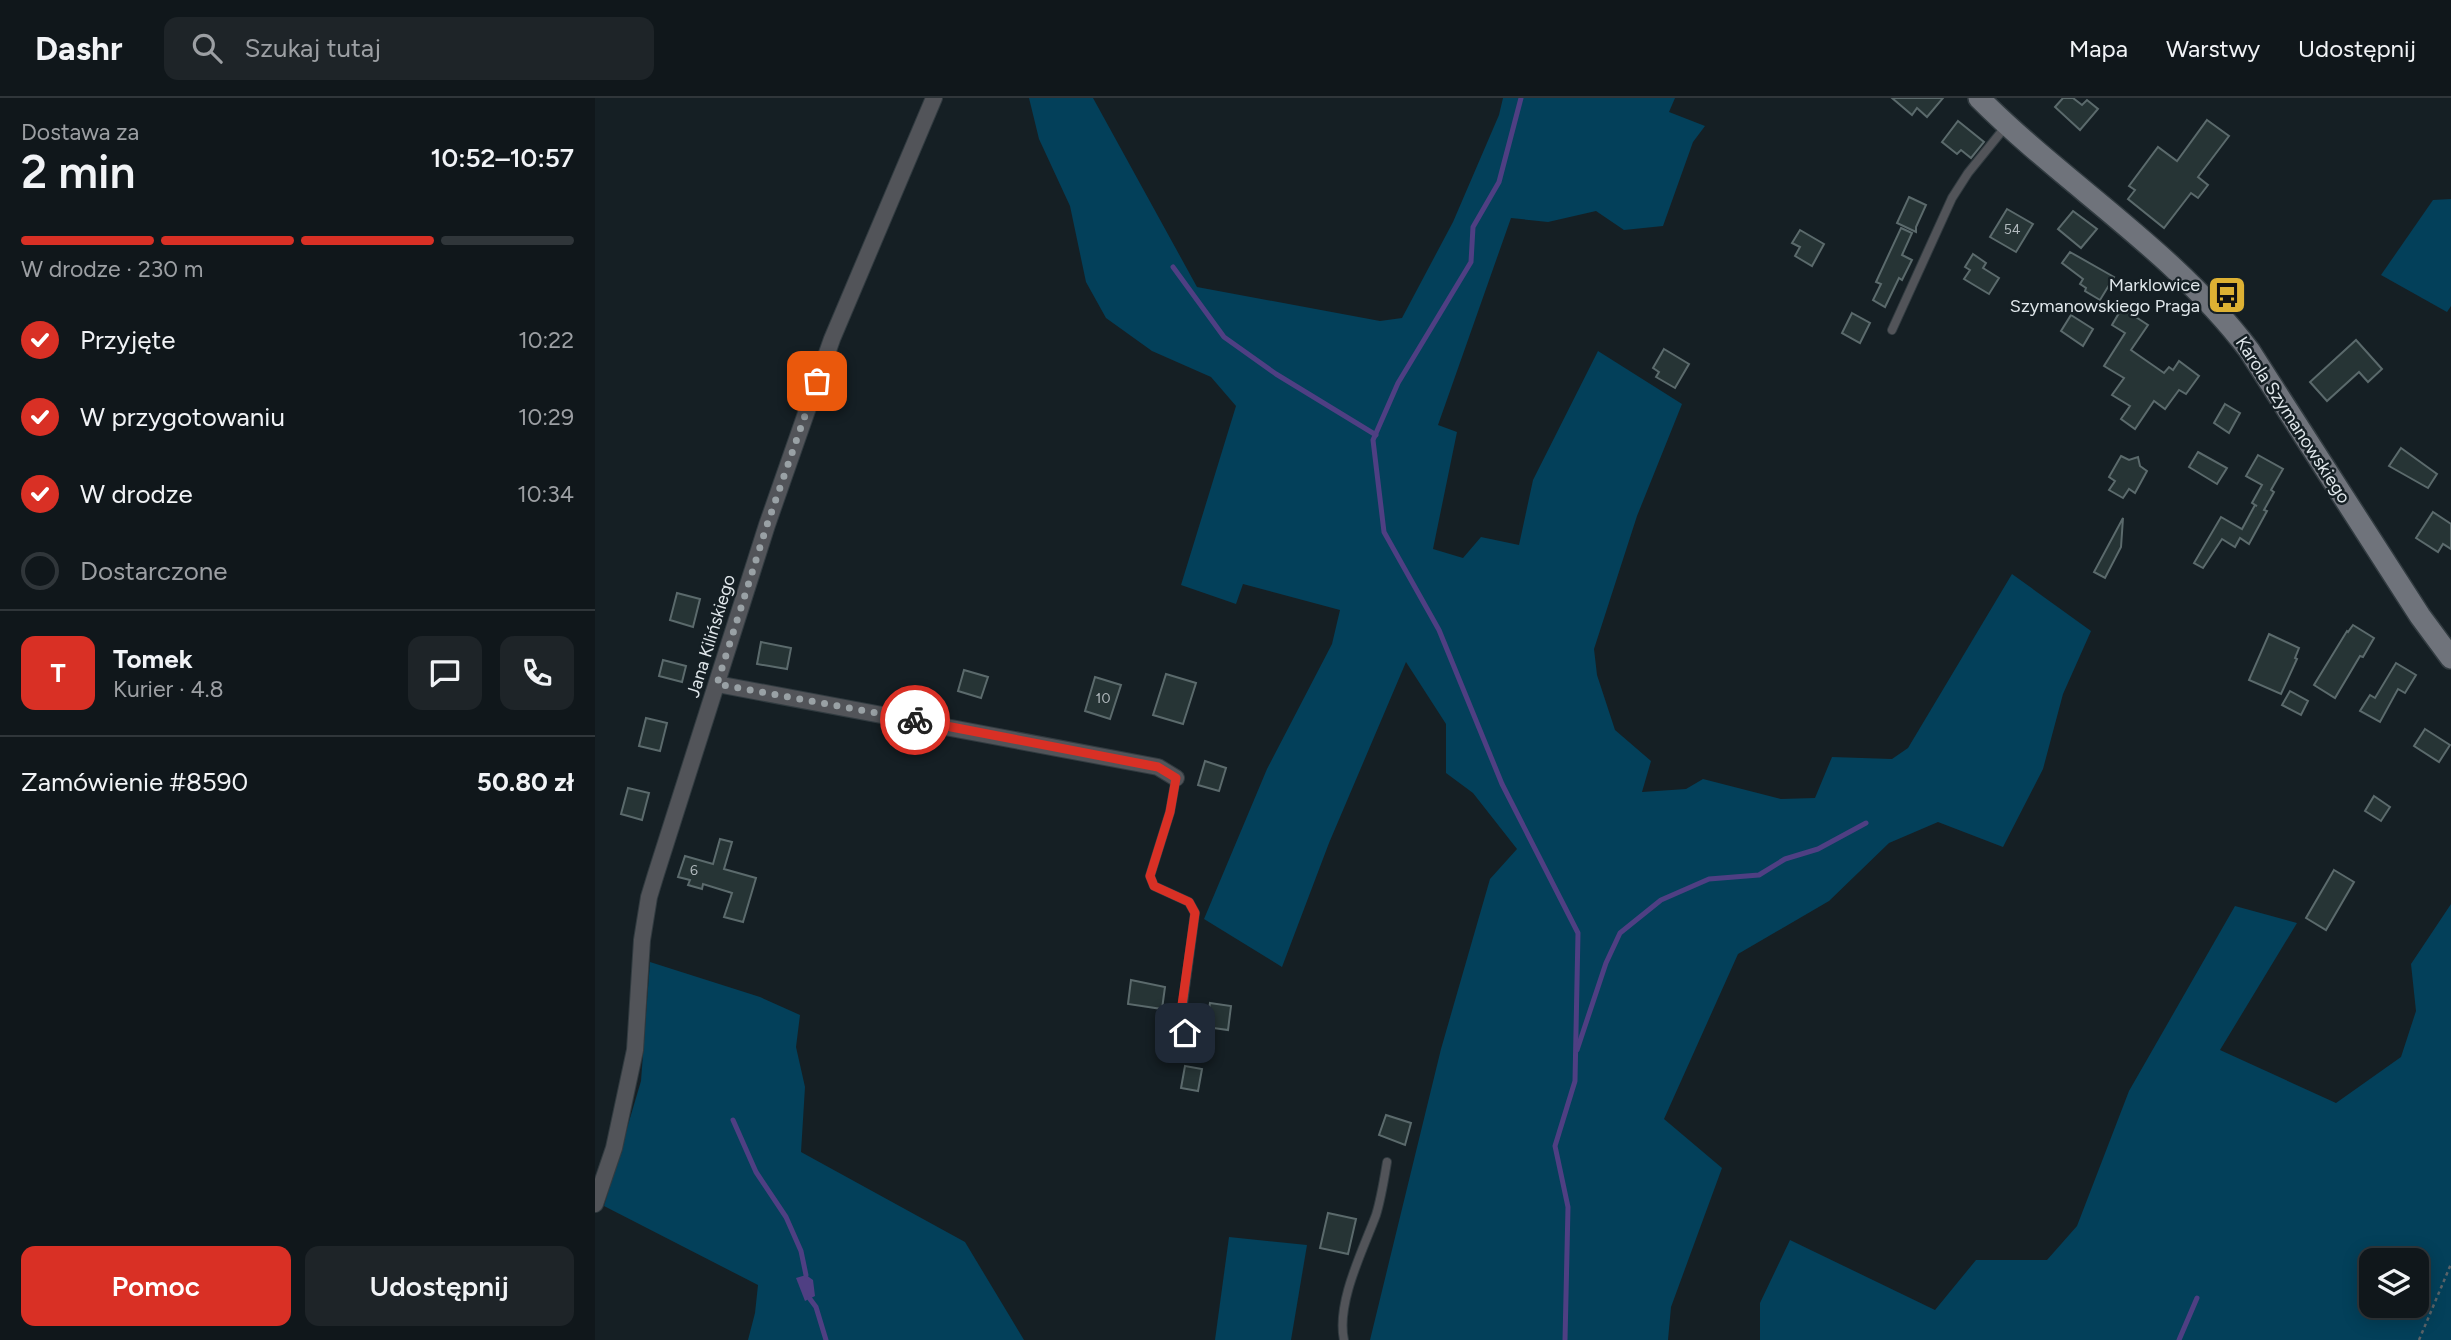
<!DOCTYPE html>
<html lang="pl">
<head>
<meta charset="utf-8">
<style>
  body { margin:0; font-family:Figtree,sans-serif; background:#1e2428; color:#f1f3f6; height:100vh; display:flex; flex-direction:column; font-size:26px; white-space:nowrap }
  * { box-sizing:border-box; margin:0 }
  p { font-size:23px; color:#9c9fa3 }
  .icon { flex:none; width:38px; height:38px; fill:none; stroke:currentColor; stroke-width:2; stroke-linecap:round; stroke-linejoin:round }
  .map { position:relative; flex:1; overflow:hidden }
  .panel { display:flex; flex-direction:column; background:#10171b; width:595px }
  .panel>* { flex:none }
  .controls { position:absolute; left:1764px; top:1150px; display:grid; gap:14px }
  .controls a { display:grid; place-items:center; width:70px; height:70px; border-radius:14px; background:#10171b; box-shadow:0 4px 18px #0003,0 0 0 2px #30363a; font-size:35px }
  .pin { position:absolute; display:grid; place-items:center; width:60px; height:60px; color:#fff; margin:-30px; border-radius:14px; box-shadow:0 4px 10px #0006 }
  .courier { position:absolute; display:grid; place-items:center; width:70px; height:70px; margin:-35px; border:5px solid #d93025; border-radius:50%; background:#fff; color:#222; box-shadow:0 2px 9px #0007 }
  .overview em { font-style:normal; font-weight:600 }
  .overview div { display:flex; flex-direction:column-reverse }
  .overview { display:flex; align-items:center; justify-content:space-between; height:119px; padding:0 21px }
  h1 { font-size:46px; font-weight:600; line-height:52px }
  .bar { display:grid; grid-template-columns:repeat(4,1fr); gap:10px 7px; align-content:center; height:84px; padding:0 21px }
  .bar i { height:9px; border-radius:5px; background:#30363a }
  .bar .active { background:#d93025 }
  .bar p { grid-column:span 4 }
  .line { display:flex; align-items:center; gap:18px; padding:0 21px; border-top:2px solid #30363a }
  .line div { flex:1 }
  .round { display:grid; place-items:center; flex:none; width:74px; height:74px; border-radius:14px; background:#1e2428 }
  ol { padding:0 21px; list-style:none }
  li { display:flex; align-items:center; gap:21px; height:77px }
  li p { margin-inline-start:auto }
  li .icon { padding:7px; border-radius:50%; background:#d93025; color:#fff; stroke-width:4 }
  li:last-child { color:#9c9fa3 }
  li i { width:38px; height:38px; border:4px solid #30363a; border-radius:50% }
  .primary-button { display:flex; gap:14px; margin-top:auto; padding:14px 21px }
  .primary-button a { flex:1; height:80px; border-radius:14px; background:#d93025; color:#fff; font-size:28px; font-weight:600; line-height:80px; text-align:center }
  .primary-button a+a { background:#1e2428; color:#f1f3f6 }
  header { display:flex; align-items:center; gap:42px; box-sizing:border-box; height:98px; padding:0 35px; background:#10171b; border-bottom:2px solid #30363a }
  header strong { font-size:33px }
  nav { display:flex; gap:38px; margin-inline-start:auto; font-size:24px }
  .search { width:490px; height:63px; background:#1e2428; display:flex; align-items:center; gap:18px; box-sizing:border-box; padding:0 24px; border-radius:14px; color:#9c9fa3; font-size:26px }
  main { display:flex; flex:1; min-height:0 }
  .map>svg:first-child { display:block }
  .green { fill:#03405a; fill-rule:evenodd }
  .water { fill:#4f3f83 }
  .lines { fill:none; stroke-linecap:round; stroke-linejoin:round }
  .stream { stroke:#4f3f83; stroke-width:5 }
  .building { fill:#263435; stroke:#5b6a6c; stroke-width:2 }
  .lane-casing { stroke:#313b40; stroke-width:10 }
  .street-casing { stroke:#313b40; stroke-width:18 }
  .secondary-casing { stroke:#313b40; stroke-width:24 }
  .path { stroke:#5a6368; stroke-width:2.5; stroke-dasharray:3.5 3.5; stroke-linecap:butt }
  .lane { stroke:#525459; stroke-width:8 }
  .street { stroke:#525459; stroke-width:16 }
  .secondary { stroke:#6f737b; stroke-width:21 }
  .done { stroke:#99a1a5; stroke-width:7; stroke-dasharray:0 12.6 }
  .route { stroke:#d93025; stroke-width:9 }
  .labels { text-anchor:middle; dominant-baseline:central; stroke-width:5; stroke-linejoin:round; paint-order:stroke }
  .number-label { font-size:14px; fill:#b2babe }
  .poi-label { font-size:18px; fill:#e0e7eb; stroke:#151f24; text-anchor:end }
  .street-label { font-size:18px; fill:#e0e7eb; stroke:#151f24 }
</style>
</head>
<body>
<header>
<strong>Dashr</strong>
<div class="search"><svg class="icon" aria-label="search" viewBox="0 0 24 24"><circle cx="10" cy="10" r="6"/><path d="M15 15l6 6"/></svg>Szukaj tutaj</div>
<nav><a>Mapa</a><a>Warstwy</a><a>Udostępnij</a></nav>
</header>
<main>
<section class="panel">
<div class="overview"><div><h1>2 min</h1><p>Dostawa za</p></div><em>10:52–10:57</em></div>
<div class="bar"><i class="active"></i><i class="active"></i><i class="active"></i><i></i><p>W drodze · 230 m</p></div>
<ol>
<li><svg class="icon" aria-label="check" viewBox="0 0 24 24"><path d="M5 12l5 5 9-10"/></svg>Przyjęte<p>10:22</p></li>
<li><svg class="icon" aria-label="check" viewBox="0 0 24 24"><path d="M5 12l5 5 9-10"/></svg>W przygotowaniu<p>10:29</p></li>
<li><svg class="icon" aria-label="check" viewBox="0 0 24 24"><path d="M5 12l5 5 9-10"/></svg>W drodze<p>10:34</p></li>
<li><i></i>Dostarczone</li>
</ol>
<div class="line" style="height:126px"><b class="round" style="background:#d93025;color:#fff">T</b><div><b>Tomek</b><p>Kurier · 4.8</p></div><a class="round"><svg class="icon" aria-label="chat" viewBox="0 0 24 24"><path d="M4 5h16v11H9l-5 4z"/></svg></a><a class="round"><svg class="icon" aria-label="phone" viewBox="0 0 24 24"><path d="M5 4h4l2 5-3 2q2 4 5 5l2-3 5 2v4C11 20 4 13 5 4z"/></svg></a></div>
<div class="line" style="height:91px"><div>Zamówienie #8590</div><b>50.80 zł</b></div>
<div class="primary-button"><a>Pomoc</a><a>Udostępnij</a></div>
</section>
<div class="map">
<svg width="1856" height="1242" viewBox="0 0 1856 1242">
  <rect width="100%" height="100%" fill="#151f24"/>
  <!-- green -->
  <g class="green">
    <path d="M434,0H498L602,189L785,223L807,220L858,124L904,17L908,0H1080L1074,14L1110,28L1098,44L1068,128L1029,132L1001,113L953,124L916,120L843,327L862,334L838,451L868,460L886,439L924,447L938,382L1003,253L1087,306L1042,418L999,551L1002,577L1020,632L1056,663L1047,694L1091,691L1108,681L1186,701L1220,700L1237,659L1297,661L1313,650L1417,476L1496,533L1468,596L1448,671L1408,749L1343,724L1294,745L1234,803L1143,856L1069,1021L1127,1070L1076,1209L1073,1242H775L846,951L895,781L922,751L878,695L851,675V626L811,564L734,745L687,869L609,821L672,671L737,546L745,512L648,486L641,506L586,487L641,308L616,279L557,253L511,220L491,184L475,108L444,41Z"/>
    <path d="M1856,101V208L1852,214L1786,177L1838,102Z"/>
    <path d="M1856,806V1242H1165V1205L1195,1142L1340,1212L1381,1162H1452L1482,1128L1534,993L1640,808L1702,825L1625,952L1741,1005L1806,959L1821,913L1816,866ZM1776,1162H1822V1208H1776Z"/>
    <path d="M55,864L165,899L205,917L201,949L210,989L206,1054L370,1144L429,1242H153L160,1215L163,1187L9,1108L46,983Z"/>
    <path d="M634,1139L712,1147L696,1242H620Z"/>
  </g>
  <!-- water -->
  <path class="water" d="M211,1177L218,1182L220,1198L210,1203L201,1180Z"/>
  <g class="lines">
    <!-- stream -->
    <g class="stream">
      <path d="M926,0L904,84L878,129L876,164L803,285L778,342L789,434L844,532L907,686L983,835L980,983L960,1048L973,1109L970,1242"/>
      <path d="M578,169L629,239L681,276L781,337"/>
      <path d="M982,952L1011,865L1025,835L1066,802L1114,781L1164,777L1190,761L1223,751L1271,725"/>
      <path d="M138,1022L161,1074L191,1119L206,1153L211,1177"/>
      <path d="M215,1201L221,1209L231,1242"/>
      <path d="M1584,1242L1602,1200"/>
    </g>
  </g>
  <!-- building -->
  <g class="building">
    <path d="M1297,0H1348L1332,19L1322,10L1317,17Z"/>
    <path d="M1468,0H1478L1487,7L1492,2L1503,11L1485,32L1460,9Z"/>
    <path d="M1612,22L1634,38L1603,79L1613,87L1603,100L1596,95L1569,130L1533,101L1540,92L1534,88L1563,49L1582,63Z"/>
    <path d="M1363,23L1389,44L1376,60L1366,52L1362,56L1347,44Z"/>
    <path d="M1314,99L1331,107L1321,129V134L1302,125Z"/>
    <path d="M1412,111L1438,126L1421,154L1395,139Z"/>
    <path d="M1478,113L1502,131L1486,150L1463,131Z"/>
    <path d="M1306,130L1317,135L1307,157L1317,162L1307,182L1304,180L1290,209L1278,202L1286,186L1281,184Z"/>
    <path d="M1205,132L1229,146L1217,168L1200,158L1205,149L1197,145Z"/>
    <path d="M1475,154L1519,179L1505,202L1490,193L1491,190L1485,186L1488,181L1467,165Z"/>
    <path d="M1378,156L1391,165L1388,170L1404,180L1394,196L1369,181L1375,172L1370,169Z"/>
    <path d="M1527,210L1553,227L1536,252L1569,275L1574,269L1578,272L1584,263L1604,278L1591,296L1584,292L1570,311L1559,303L1540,331L1526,321L1535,308L1517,297L1529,280L1509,268L1530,235L1517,227Z"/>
    <path d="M1257,215L1275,225L1265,245L1247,235Z"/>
    <path d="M1476,217L1498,231L1488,248L1466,233Z"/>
    <path d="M1761,242L1787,271L1773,284L1764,274L1732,303L1715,284Z"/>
    <path d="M1069,251L1094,266L1080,290L1061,279L1064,274L1058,270Z"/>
    <path d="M1630,306L1645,315L1634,335L1619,325Z"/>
    <path d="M1806,350L1842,376L1833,390L1794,368Z"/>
    <path d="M1603,354L1632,370L1622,386L1594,369Z"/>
    <path d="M1663,357L1688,371L1676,392L1679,394L1669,412L1672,413L1654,446L1645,440L1640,449L1627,441L1608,470L1599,465L1626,419L1647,431L1660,407L1662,408L1657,405L1667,387L1651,378Z"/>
    <path d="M1526,358L1534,362L1543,359L1545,368L1552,373L1540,395L1534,391L1528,400L1514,392L1520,383L1514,379Z"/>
    <path d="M1838,414L1856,426V451L1848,446L1843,454L1821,440Z"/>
    <path d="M1528,420L1526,449L1510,480L1499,474Z"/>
    <path d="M82,495L105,501L98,529L75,522Z"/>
    <path d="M1758,527L1779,540L1768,559L1765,558L1740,600L1719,587L1752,533L1753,534Z"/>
    <path d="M1674,536L1704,550L1700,560L1702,561L1686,596L1654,582Z"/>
    <path d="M166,544L196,550L192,571L162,566Z"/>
    <path d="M68,562L91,568L87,584L64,578Z"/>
    <path d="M1801,565L1821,577L1810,595L1803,591L1785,624L1765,613L1775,597L1780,600Z"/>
    <path d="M369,572L393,579L386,600L363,593Z"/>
    <path d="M571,576L601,585L588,626L558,617Z"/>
    <path d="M500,579L526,587L515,621L490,613Z"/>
    <path d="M1695,593L1713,603L1706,617L1687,607Z"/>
    <path d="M51,620L72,625L65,653L44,648Z"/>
    <path d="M1830,631L1855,647L1844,664L1819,648Z"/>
    <path d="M610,663L631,670L624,693L603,687Z"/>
    <path d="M33,690L54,695L47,722L26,716Z"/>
    <path d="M1779,698L1795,709L1786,723L1770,713Z"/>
    <path d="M125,741L137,744L129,771L161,780L148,824L129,819L137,795L108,786L107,791L93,787L95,782L83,779L90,758L118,766Z"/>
    <path d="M1739,772L1759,784L1731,832L1711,820Z"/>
    <path d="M536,882L570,889L567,911L533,906Z"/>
    <path d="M615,905L636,908L633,932L611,929Z"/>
    <path d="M590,968L607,971L603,993L586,990Z"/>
    <path d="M791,1017L816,1025L810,1047L784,1037Z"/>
    <path d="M733,1115L761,1121L753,1156L725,1150Z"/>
  </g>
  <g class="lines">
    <!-- lane casing -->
    <g class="lane-casing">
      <g id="lane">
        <path d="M1297,232L1357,100L1373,75L1411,28"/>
        <path d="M581,680L575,714L555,778L559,788L594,804L600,815L585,928L590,935"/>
        <path d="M749,1242C741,1205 768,1152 781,1117C786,1101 789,1082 792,1064"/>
      </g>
    </g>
    <!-- street casing -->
    <g class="street-casing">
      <g id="street">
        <path d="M122,586L563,669L581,680"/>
        <path d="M0,1106L19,1050L40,952L47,842L54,799L61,776L172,427L237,241L339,0"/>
      </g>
    </g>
    <!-- secondary casing -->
    <g class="secondary-casing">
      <path id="secondary" d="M1384,0C1471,87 1579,153 1654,252L1825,518L1856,560"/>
    </g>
    <!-- path -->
    <path class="path" d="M1824,1242L1856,1166"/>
    <!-- lane -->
    <use href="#lane" class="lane"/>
    <!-- street -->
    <use href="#street" class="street"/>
    <!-- secondary -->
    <use href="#secondary" class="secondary"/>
  </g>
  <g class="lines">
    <!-- done -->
    <path class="done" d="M222,283L172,427L122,586L320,622"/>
    <!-- route -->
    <path class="route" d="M320,622L563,669L581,680L575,714L555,778L559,788L594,804L600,815L584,928L590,935"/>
  </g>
  <!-- icons -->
  <defs>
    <g id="bus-square" transform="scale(2.0125)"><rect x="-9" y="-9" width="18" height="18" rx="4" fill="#ddb133" stroke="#151f24"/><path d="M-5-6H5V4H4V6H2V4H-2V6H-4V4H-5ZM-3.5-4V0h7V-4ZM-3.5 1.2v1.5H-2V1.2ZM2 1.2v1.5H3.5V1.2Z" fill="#111"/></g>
  </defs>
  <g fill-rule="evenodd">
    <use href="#bus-square" x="1632" y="197"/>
  </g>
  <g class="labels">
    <!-- number labels -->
    <g class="number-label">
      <text x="1417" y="131">54</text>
      <text x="508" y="600">10</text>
      <text x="99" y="772">6</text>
    </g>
    <!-- poi labels -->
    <g class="poi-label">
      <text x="1605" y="187">Marklowice<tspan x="1605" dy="21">Szymanowskiego Praga</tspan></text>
    </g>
    <!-- street labels -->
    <g class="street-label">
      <text transform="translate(1698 322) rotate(57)">Karola Szymanowskiego</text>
      <text transform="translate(116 538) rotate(-73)">Jana Kilińskiego</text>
    </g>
  </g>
</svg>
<div class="controls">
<a><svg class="icon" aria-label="layers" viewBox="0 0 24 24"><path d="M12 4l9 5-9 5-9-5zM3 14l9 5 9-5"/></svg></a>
</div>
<div class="pin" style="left:222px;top:283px;background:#ea580c"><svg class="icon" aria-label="bag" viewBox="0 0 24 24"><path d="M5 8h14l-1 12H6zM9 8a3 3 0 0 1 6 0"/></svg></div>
<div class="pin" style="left:590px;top:935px;background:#1f2937"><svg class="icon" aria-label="home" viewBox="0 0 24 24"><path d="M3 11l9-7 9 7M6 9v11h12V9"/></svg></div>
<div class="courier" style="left:320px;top:622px"><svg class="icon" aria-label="bike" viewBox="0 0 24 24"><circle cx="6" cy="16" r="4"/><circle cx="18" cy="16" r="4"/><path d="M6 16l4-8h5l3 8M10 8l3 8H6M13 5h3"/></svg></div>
</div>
</main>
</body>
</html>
